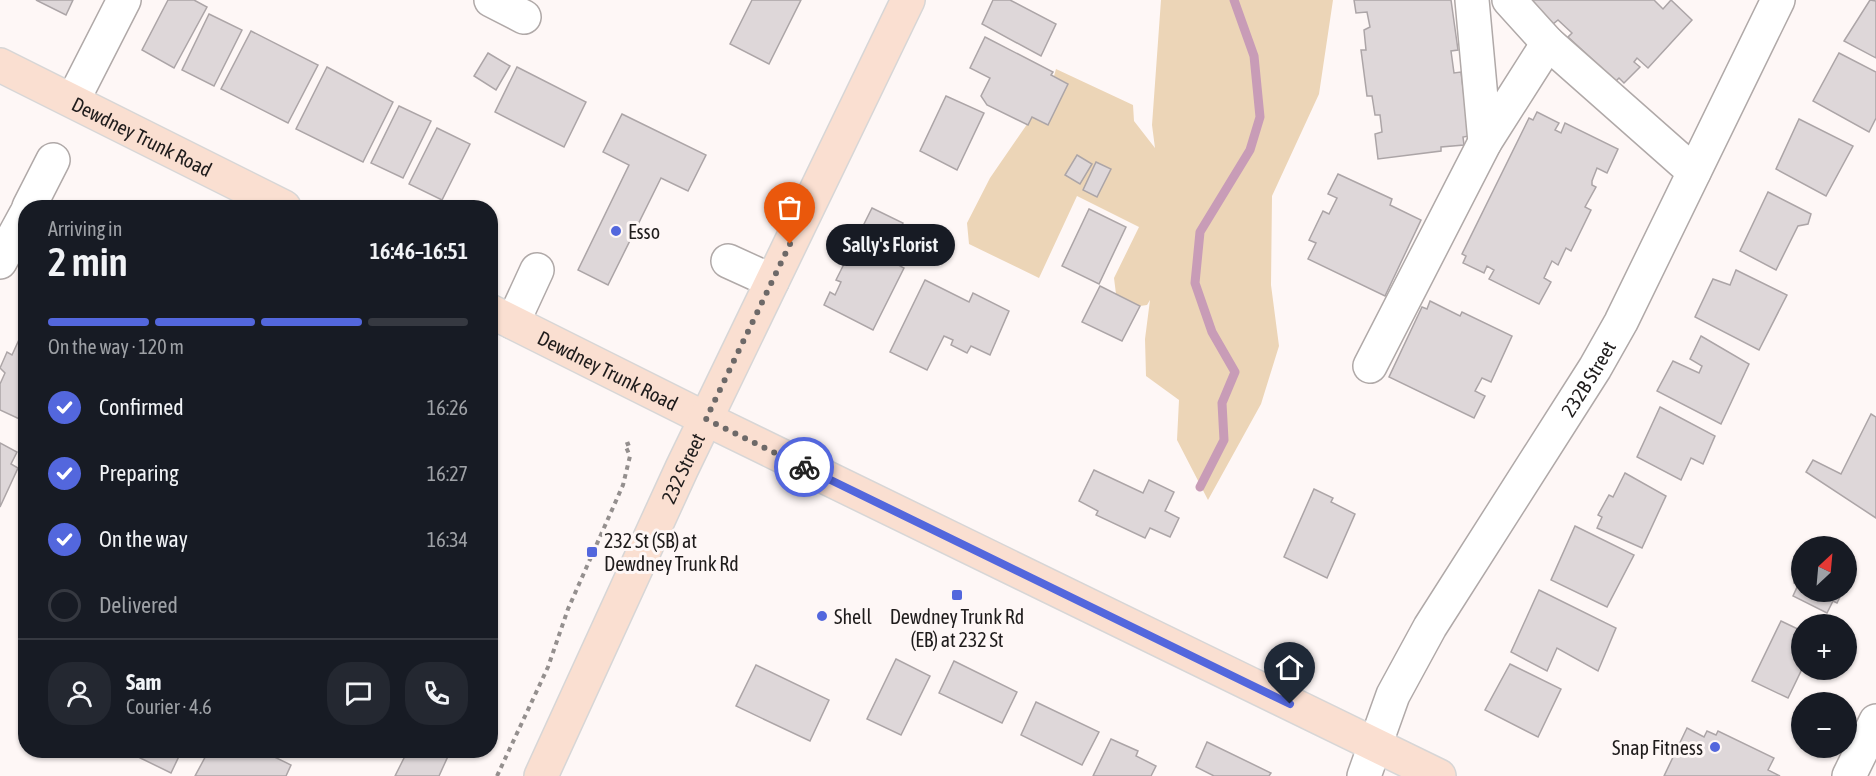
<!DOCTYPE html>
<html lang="en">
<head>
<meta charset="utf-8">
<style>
  body { margin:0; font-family:"Asap Condensed",sans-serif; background:#242831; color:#f1f3f6; height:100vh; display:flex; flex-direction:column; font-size:22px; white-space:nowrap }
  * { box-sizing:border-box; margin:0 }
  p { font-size:20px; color:#9ea1a6 }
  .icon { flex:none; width:33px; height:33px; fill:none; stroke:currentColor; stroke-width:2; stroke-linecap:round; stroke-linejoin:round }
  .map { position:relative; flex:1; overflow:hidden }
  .sheet { position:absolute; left:18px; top:200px; width:480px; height:558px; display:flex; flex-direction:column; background:#171b24; border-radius:24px; box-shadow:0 2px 4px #0004 }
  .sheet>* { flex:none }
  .needle { width:39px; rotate:26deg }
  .buttons { position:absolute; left:1791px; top:536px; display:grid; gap:12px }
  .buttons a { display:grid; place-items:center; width:66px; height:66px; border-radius:50%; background:#171b24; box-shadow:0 2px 4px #0004; font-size:30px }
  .pin { position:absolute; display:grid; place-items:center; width:51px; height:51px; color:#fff; margin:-62px -26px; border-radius:50% 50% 50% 0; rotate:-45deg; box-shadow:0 0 6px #0007 }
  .pin .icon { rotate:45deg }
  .courier { position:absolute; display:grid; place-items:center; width:60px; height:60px; margin:-30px; border:4px solid #5367dd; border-radius:50%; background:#fff; color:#222; box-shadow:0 2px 8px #0007 }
  .bubble { position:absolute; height:42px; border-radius:21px; background:#171b24; box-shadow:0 2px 4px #0004; font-size:20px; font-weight:600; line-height:42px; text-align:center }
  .headline em { font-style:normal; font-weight:600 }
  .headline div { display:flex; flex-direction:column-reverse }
  .headline { display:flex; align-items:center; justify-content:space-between; height:102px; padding:0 30px }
  h1 { font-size:39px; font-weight:600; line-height:45px }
  .bar { display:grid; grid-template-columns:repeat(4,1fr); gap:9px 6px; align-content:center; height:72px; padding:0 30px }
  .bar i { height:8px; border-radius:4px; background:#363941 }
  .bar .on { background:#5367dd }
  .bar p { grid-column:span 4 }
  .line { display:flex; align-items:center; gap:15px; padding:0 30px; border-top:2px solid #363941 }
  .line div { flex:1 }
  .round { display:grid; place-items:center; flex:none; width:63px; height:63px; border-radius:24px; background:#242831 }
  ol { padding:0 30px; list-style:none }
  li { display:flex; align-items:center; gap:18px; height:66px }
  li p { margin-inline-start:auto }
  li .icon { padding:6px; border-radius:50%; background:#5367dd; color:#fff; stroke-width:4 }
  li:last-child { color:#9ea1a6 }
  li i { width:33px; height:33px; border:3px solid #363941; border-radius:50% }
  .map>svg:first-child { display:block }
  .green { fill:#ecd5b7 }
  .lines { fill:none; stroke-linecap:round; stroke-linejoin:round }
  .stream { stroke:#c89cb7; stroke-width:9 }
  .building { fill:#ded7d9; stroke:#aca5a7; stroke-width:1.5 }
  .minor-casing { stroke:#b0a9a8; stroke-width:36 }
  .major-casing { stroke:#d7d6d6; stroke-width:36 }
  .path { stroke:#948f8e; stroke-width:4; stroke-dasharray:4.5 4.5; stroke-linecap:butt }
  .minor { stroke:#fff; stroke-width:33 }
  .major { stroke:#fadfd1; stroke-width:33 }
  .done { stroke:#6d6968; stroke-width:6; stroke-dasharray:0 10.8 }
  .route { stroke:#5367dd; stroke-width:8 }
  .poi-dot { fill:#5367dd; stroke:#fef7f6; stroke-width:2 }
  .labels { text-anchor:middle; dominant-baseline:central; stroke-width:6; stroke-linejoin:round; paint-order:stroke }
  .street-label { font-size:20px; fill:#1f1c1c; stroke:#fef7f6 }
  .poi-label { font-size:20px; fill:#1f1c1c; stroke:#fef7f6; text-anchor:start }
</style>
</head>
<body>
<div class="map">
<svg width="1876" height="776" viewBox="0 0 1876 776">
  <rect width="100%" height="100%" fill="#fef7f6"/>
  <!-- green -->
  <path class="green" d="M1161,0H1333L1319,94L1272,196L1271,285L1279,346L1261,404L1208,500L1177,440L1179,400L1146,376L1145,339L1150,300L1147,305L1140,306L1116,294L1114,278L1139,227L1077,196L1039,278L969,244L967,223L990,178L1032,117L1048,124L1068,84L1054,76L1056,69L1133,105L1134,121L1155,148L1152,125Z"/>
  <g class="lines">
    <!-- stream -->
    <path class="stream" d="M1200,487L1224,440L1222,403L1235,372L1212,332L1195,283L1200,232L1250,150L1260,117L1254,56L1234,0"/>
  </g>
  <!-- building -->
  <g class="building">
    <path d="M36,0H73L66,15Z"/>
    <path d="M168,0H194L207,7L174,68L142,50Z"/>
    <path d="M752,0H801L769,64L730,44Z"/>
    <path d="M993,0H1010L1056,24L1041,56L982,24Z"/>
    <path d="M1354,0H1451L1458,50L1451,51L1454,73L1461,72L1469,136L1463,137L1464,145L1441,147V151L1378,159L1375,134L1382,132L1380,115H1375L1372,96H1367L1361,50H1366L1364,30L1370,27L1367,12L1356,13Z"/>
    <path d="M1528,0H1654L1663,9L1671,0L1692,20L1648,68L1637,58L1634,62L1640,67L1624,83L1619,78L1616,81L1568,37L1572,33L1558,20L1553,24Z"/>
    <path d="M1870,0L1876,1V58L1844,41Z"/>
    <path d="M209,14L242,30L214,86L182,70Z"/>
    <path d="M251,31L318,65L288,123L221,89Z"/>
    <path d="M985,37L1053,72L1051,75L1068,84L1048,125L1032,117L1028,125L987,105L981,96L990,78L970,68Z"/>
    <path d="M488,53L510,66L496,90L474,76Z"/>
    <path d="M1839,53L1876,72V118L1869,132L1813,101Z"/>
    <path d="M327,67L393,102L363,162L296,129Z"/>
    <path d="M517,67L586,102L564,147L495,112Z"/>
    <path d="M946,96L984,113L957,170L920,151Z"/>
    <path d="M399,106L431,121L403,178L371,163Z"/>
    <path d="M1537,112L1559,123L1555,130L1561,133L1565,123L1618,149L1607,173L1597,168L1592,181V185L1596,187L1585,207L1591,210L1571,251L1566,248L1558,265L1552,261L1544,278L1551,282L1539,304L1489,279L1494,270L1487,266L1484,273L1463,263L1466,256L1462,254L1529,118L1533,120Z"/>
    <path d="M622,114L706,155L688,191L661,178L608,285L578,270L629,165L603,152Z"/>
    <path d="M1799,119L1853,146L1826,196L1776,169Z"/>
    <path d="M437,128L470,144L442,200L409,184Z"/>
    <path d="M1077,155L1092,164L1080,184L1065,175Z"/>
    <path d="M1096,162L1111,169L1097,197L1083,190Z"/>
    <path d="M1338,174L1392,199L1390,205L1421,220L1385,296L1308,259L1316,243L1309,240L1323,211L1329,214L1337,198L1328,194Z"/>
    <path d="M1768,192L1811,214L1808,224L1798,226L1776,270L1740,251Z"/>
    <path d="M872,208L903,223L897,235L901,236L889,260L904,268L873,330L824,305L830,292L835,295L841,282L836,280Z"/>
    <path d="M1089,209L1126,227L1099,284L1062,266Z"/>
    <path d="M1736,270L1787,295L1759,350L1695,317L1713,279L1730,285Z"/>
    <path d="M925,280L969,302L973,293L1009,311L990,355L971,346L967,353L951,345L953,340L944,336L927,370L890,352Z"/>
    <path d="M1100,286L1140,306L1122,341L1082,322Z"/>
    <path d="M1430,301L1460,316L1462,312L1512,336L1491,382L1482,378L1475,391L1485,396L1474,418L1389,377L1422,307L1427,309Z"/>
    <path d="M23,331L26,332V422L0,410V384L5,373L0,368L7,352L12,355Z"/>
    <path d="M1701,336L1749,364L1721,424L1657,391L1673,361L1699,373L1702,366L1690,359Z"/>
    <path d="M1660,407L1715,436L1703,464L1691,458L1681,480L1637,457Z"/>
    <path d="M1871,414L1876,417V518L1806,472L1813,460L1841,474Z"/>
    <path d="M0,443L17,452L11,464L18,468L0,507Z"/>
    <path d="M1094,470L1143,493L1149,480L1174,492L1165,511L1179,518L1170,537L1150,528L1145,538L1096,515L1098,511L1079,501Z"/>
    <path d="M1625,473L1666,496L1642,548L1597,528L1602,517L1598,515L1609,495L1613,497Z"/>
    <path d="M1314,489L1333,498L1331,502L1355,514L1327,578L1284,557Z"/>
    <path d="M1575,526L1634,555L1607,607L1551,580Z"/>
    <path d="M1799,571L1802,591H1837L1841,595L1837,603L1833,601L1827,613L1793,596L1798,585L1794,583Z"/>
    <path d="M1539,590L1616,628L1598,671L1557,648L1547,671L1511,652Z"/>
    <path d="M1781,621L1802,631V669L1788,698L1752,681Z"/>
    <path d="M896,659L930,676L901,735L867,719Z"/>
    <path d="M954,661L1017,692L1002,723L939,693Z"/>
    <path d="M1510,664L1561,689L1538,737L1485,710Z"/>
    <path d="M756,665L829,700L810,741L736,706Z"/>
    <path d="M1036,702L1099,732L1082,765L1021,735Z"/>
    <path d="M1687,728L1704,737L1707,731L1716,735L1718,731L1774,758L1768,770L1780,776H1664Z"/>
    <path d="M1111,739L1138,751L1136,756L1156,766L1151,776H1093Z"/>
    <path d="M1207,742L1271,773L1269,776H1214L1196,767Z"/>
    <path d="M124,750H182L171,773Z"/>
    <path d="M209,750H260L291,765L286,776H195Z"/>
    <path d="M408,750H441L449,754L439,776H395Z"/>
  </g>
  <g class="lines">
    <!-- minor casing -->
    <g class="minor-casing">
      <g id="minor">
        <path d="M491,0L524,17"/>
        <path d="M1472,0L1485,142"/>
        <path d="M1509,0L1548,43L1694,172"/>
        <path d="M73,100L124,0"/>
        <path d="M29,207L53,160"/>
        <path d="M728,261L772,281"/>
        <path d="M0,262L26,214"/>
        <path d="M513,322L537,270"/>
        <path d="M1370,366L1485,142L1548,43"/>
        <path id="s1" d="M1364,776L1393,695L1430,627L1595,368L1621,322L1778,0"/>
        <path d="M1849,776L1876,721"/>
      </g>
    </g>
    <!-- major casing -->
    <g class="major-casing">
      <g id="major">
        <path id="s2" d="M0,65L284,207"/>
        <path id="s3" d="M490,311L706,419L1439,776"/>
        <path id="s4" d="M541,776L682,468L908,0"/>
      </g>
    </g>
    <!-- path -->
    <path class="path" d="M497,776L548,667L568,609L623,485L630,456L625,445L630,443"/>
    <!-- minor -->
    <use href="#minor" class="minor"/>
    <!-- major -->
    <use href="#major" class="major"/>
  </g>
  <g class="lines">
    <!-- done -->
    <path class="done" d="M790,244L706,419L804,467"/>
    <!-- route -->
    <path class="route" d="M804,467L1290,704"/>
  </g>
  <!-- markers -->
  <g class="poi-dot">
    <circle cx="616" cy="231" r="6"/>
    <rect x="586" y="546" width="12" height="12" rx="3"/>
    <rect x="951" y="589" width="12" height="12" rx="3"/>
    <circle cx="822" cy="616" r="6"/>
    <circle cx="1715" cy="747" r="6"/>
  </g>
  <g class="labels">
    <!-- street labels -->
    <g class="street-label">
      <text stroke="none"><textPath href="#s2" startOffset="159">Dewdney Trunk Road</textPath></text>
      <text stroke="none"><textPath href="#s3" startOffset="132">Dewdney Trunk Road</textPath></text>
      <text stroke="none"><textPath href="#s1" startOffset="458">232B Street</textPath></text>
      <text stroke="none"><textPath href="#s4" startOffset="339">232 Street</textPath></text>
    </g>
    <!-- poi labels -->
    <g class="poi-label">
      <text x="628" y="231">Esso</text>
      <text x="604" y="540">232 St (SB) at<tspan x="604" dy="23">Dewdney Trunk Rd</tspan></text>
      <text x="834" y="616">Shell</text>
      <text x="957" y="616" text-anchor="middle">Dewdney Trunk Rd<tspan x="957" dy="23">(EB) at 232 St</tspan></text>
      <text x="1703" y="747" text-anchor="end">Snap Fitness</text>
    </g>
  </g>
</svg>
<div class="buttons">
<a><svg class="needle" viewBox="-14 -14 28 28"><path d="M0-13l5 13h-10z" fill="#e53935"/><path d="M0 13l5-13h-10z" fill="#9ea1a6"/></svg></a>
<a>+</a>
<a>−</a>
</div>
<div class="pin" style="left:790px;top:244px;background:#ea580c"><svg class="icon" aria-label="bag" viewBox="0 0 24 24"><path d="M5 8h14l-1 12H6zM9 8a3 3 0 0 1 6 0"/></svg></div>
<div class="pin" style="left:1290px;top:704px;background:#1f2937"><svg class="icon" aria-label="home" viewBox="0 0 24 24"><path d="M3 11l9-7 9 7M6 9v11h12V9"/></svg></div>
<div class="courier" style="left:804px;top:467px"><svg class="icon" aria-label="bike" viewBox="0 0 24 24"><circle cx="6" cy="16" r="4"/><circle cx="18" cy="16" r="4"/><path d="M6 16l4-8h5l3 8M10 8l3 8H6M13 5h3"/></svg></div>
<div class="bubble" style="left:826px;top:224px;width:129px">Sally's Florist</div>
<section class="sheet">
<div class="headline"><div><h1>2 min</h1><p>Arriving in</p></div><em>16:46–16:51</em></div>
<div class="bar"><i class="on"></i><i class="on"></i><i class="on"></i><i></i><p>On the way · 120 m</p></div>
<ol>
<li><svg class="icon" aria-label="check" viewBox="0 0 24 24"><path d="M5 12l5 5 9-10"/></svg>Confirmed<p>16:26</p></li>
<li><svg class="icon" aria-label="check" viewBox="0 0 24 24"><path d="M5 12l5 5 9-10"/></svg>Preparing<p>16:27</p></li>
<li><svg class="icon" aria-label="check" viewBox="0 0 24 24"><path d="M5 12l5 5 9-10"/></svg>On the way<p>16:34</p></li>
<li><i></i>Delivered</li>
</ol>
<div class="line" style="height:108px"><a class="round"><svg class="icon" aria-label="person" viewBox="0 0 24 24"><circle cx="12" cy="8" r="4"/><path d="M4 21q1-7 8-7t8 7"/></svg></a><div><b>Sam</b><p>Courier · 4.6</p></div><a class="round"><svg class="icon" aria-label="chat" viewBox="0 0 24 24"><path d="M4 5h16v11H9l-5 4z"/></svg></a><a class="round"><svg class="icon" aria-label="phone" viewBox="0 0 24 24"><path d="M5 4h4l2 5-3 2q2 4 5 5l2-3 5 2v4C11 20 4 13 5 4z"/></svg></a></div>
</section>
</div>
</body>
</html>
